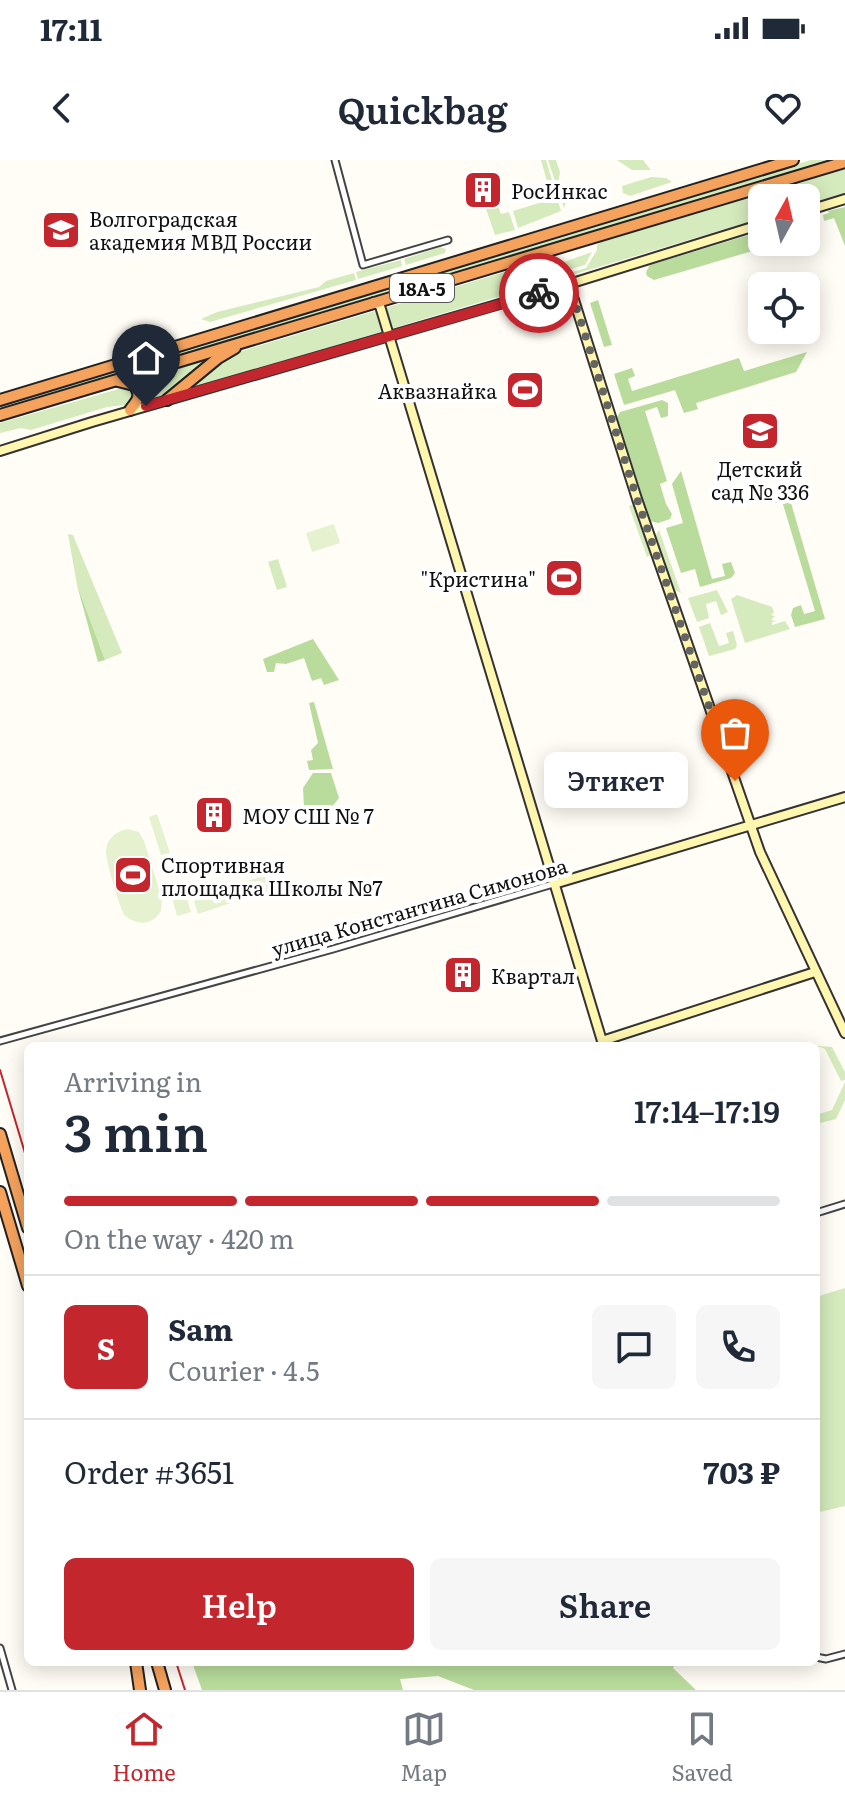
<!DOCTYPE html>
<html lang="en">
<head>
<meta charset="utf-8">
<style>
  body { margin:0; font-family:Literata,serif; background:#f6f6f7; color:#1f2937; height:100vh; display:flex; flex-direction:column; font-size:30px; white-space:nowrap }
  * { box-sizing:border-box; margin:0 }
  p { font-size:26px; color:#747a83 }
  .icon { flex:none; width:44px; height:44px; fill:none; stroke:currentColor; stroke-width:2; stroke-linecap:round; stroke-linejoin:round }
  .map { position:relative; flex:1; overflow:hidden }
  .sheet { position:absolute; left:24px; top:882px; width:796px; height:624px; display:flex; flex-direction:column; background:#fff; border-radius:12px; box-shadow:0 4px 20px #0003 }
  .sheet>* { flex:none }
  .needle { width:52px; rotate:8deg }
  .tools { position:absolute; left:748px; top:24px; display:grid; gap:16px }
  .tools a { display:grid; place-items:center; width:72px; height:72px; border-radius:12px; background:#fff; box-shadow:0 4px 20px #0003; font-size:40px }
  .pin { position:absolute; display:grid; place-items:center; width:68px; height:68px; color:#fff; margin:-82px -34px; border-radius:50% 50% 50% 0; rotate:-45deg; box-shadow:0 0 8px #0007 }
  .pin .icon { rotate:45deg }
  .courier { position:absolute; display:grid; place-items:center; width:80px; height:80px; margin:-40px; border:6px solid #c4262e; border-radius:50%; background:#fff; color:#222; box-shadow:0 2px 10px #0007 }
  .bubble { position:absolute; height:56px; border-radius:12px; background:#fff; box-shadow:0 4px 20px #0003; font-size:26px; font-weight:600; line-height:56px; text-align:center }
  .summary em { font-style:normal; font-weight:600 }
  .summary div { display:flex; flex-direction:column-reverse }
  .summary { display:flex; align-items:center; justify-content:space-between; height:136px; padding:0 40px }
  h1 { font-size:52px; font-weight:600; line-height:60px }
  .bar { display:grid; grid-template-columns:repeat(4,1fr); gap:12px 8px; align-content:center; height:96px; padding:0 40px }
  .bar i { height:10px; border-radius:6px; background:#e0e1e3 }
  .bar .selected { background:#c4262e }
  .bar p { grid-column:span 4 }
  .line { display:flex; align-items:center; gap:20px; padding:0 40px; border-top:2px solid #e0e1e3 }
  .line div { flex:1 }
  .round { display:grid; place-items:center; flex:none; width:84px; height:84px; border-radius:12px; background:#f6f6f7 }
  .cta { display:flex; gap:16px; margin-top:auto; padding:16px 40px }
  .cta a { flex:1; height:92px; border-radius:12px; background:#c4262e; color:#fff; font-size:32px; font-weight:600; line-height:92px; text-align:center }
  .cta a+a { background:#f6f6f7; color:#1f2937 }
  .status { display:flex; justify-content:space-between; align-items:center; height:56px; padding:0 40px; background:#fff; direction:ltr }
  .status svg { height:22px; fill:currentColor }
  header { display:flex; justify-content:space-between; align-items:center; height:104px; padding:0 40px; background:#fff; font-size:36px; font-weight:600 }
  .dock { display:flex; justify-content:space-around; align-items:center; height:112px; border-top:2px solid #e0e1e3; background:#fff; font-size:22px; color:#747a83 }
  .dock a { display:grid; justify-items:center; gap:4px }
  .dock .selected { color:#c4262e }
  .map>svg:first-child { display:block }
  .green { fill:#d5ebbd }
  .forest { fill:#b9dc9c }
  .pitch { fill:#e6f2cf }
  .water { fill:#b9e0f7; stroke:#3f96cf; stroke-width:2 }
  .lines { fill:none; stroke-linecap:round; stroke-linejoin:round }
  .street-casing { stroke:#444; stroke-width:9 }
  .secondary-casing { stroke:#333; stroke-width:12 }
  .highway-casing { stroke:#222; stroke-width:14 }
  .street { stroke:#fff; stroke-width:5 }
  .secondary { stroke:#fff6b0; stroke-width:8 }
  .highway { stroke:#f5a25d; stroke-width:10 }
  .tram { stroke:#c4262e; stroke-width:2 }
  .done { stroke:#646461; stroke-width:8; stroke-dasharray:0 14.4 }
  .route { stroke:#c4262e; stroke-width:10 }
  .labels { text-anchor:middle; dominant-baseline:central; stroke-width:8; stroke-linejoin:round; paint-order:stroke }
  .shield { fill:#fff; stroke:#585858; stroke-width:2 }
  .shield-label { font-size:18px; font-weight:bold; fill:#111 }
  .poi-label { font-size:20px; fill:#111; stroke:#fff; text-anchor:start }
  .street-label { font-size:20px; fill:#111; stroke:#fff }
</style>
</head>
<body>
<div class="status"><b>17:11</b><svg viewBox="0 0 49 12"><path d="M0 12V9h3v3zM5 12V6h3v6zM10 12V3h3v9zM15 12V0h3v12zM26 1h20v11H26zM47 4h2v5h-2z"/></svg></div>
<header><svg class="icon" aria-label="back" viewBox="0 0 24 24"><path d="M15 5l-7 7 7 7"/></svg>Quickbag<svg class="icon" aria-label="heart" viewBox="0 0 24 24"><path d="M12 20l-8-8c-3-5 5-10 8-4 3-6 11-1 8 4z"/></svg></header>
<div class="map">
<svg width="845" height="1530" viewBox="0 0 845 1530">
  <rect width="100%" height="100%" fill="#fffdf5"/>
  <!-- green -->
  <g class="green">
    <path d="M541,0H546L561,51L518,68L513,51L552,39Z"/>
    <path d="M548,0H556L560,12L558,24C566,33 569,36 564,48Z"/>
    <path d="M617,0H643L651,10H632Z"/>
    <path d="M811,0H832L0,248V246Z"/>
    <path d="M845,9V33L806,44V38H762V58L562,118V115L586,108L597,90V85L601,82L779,29L783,34L781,29Z"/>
    <path d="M651,17L666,18L672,22L630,36L623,33L622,26Z"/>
    <path d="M495,39L501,54L509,52L515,70L495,75L485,46L491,43L490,40Z"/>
    <path d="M440,87L446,89L445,93L406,105L404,99Z"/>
    <path d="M592,92L585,105L560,112L558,104Z"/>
    <path d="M552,98L558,119L200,226H192L223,198L235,193Z"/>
    <path d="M401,100L402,106L358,119L356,112Z"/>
    <path d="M354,113L356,120L210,162L201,159L217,152L319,127L326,121Z"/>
    <path d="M202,201L201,206L163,238L139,244L134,221Z"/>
    <path d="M122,228H128L133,233L131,241L125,245L107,247L31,270L21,268L0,273V263Z"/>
    <path d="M634,344L651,395L647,397L629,346Z"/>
    <path d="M659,370L681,433L675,430L655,376Z"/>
    <path d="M68,374L73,375L122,493L105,500L77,425Z"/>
    <path d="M278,399L287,427L277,430L268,402Z"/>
    <path d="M717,430L728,452L721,455L716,441L706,444L709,458L697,462L688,438Z"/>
    <path d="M737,435L772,447L774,452L771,455L775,456L771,460L777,461L772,462V465L785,461L790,469L745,483L731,439Z"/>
    <path d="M710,463L719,486L729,483L726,473L733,471L737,485L735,489L709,496L699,467Z"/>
    <path d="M817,886L832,887L845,912V920L841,921L825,889Z"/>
    <path d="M845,922V940L836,959L816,964V955L832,950Z"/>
    <path d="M845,1128V1346L816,1353V1137Z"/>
  </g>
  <!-- forest -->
  <g class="forest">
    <path d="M845,47V86L834,58L824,61L823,55L829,53L828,51Z"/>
    <path d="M762,71V82H783L654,120L647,116L646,112L650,105Z"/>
    <path d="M598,140L612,185L604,187L590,143Z"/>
    <path d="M807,192L796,212L696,243L698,249L684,253L675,230L624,245L614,214L632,208L635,216L628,219L632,231L739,198L744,211Z"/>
    <path d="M662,240L668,243V256L661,258L657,247L645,251L667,321L660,324L666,344L672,354L670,359L658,363L650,361L617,257L620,252Z"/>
    <path d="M681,311L712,419L725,416L722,404L731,402L735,413L731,418L700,427L695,409L681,413L666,368L683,363L672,324Z"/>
    <path d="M786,335L791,343L825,459L795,467L791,455L793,448L801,445L804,454L815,451L782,341L770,344L769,340Z"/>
    <path d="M77,425L105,500L98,502Z"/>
    <path d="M313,479L339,520L324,525L321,518L312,521L304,498L286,504L276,503L274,512H267L263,499Z"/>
    <path d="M314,542L333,609L309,610L307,601L313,600L311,590L318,583L309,543Z"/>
    <path d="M313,613H331L339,638L331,648L304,647L303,628Z"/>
    <path d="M192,1502H676L673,1508L696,1530H474L438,1516L400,1519L403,1530H202Z"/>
  </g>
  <!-- pitch -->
  <g class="pitch">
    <path d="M334,364L340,383L312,392L306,373Z"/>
    <path d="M157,654L170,693L161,695L149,657Z"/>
    <path d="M128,669L139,672L144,681L162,739L161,751C151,766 138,766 124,755C119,744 106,703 106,691C107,678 116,671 128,669Z"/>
    <path d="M281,705L287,727L273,731L267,709Z"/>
    <path d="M265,716L270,730L237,740L233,725Z"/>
    <path d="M183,726L191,752L177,756L170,730Z"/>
    <path d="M230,729L234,742L198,754L194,741Z"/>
  </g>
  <!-- water -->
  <path class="water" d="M564,403L570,406L575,423L550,430L547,420L559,416L557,406Z"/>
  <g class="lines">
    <!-- street casing -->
    <g class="street-casing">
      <g id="street">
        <path d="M335,0L363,105L448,80"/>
        <path d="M0,881L333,789L553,724"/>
        <path d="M816,1053L845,1044"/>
        <path d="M0,1488L12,1530"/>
        <path d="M816,1497L826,1499L845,1494"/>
      </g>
    </g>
    <!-- secondary casing -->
    <g class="secondary-casing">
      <g id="secondary">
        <path d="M806,51L845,39"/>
        <path d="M569,124L637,339L760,692L845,873"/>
        <path d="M374,142L380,146L602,881L815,812"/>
        <path d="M0,291L92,262L569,124L762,64"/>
        <path d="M554,724L845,637"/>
      </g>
    </g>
    <!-- highway casing -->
    <g class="highway-casing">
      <g id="highway">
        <path d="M118,221L134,225C142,236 138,240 130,250"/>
        <path d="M0,240L793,0"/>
        <path d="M167,240L218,198L235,188"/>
        <path d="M0,255L845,2"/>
        <path d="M0,974L28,1068"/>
        <path d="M0,1032L28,1126"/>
        <path d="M136,1502L140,1530"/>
        <path d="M157,1502L165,1530"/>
      </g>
    </g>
    <!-- street -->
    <use href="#street" class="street"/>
    <!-- secondary -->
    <use href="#secondary" class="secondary"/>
    <!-- highway -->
    <use href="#highway" class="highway"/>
    <!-- tram -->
    <g class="tram">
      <path d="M0,910L28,1003"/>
      <path d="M176,1502L185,1530"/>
    </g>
  </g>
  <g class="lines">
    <!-- done -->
    <path class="done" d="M539,133L569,124L637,339L735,621"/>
    <!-- route -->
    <path class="route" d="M146,246L539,133"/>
  </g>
  <!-- icons -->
  <defs>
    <g id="building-square" transform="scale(2)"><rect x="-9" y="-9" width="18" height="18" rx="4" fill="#c4262e" stroke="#fff"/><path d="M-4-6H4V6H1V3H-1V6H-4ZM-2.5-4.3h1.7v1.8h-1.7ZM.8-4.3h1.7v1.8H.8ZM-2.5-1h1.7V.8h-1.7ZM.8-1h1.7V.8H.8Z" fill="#fff"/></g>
    <g id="university-square" transform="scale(2)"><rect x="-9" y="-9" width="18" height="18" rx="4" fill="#c4262e" stroke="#fff"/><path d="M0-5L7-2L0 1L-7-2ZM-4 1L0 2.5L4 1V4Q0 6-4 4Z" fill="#fff"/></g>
    <g id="stadium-square" transform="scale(2)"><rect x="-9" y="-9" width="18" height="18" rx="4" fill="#c4262e" stroke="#fff"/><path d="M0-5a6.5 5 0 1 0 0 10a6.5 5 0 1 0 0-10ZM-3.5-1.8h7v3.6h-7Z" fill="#fff"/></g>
    <g id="school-square" transform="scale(2)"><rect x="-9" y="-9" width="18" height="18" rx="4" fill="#c4262e" stroke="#fff"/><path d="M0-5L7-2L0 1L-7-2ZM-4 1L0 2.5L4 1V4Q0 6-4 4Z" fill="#fff"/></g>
  </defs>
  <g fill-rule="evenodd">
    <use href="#building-square" x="483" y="30"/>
    <use href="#university-square" x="61" y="70"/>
    <use href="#stadium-square" x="525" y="230"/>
    <use href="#school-square" x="760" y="271"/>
    <use href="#stadium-square" x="564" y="418"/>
    <use href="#building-square" x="214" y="655"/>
    <use href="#stadium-square" x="133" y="715"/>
    <use href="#building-square" x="463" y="815"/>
  </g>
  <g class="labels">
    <!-- shield labels -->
    <rect class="shield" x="390" y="114" width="64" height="28" rx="6"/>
    <g class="shield-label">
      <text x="422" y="128">18А-5</text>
    </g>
    <!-- poi labels -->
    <g class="poi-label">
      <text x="511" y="30">РосИнкас</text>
      <text x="89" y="58">Волгоградская<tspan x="89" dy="23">академия МВД России</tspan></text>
      <text x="497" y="230" text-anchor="end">Аквазнайка</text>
      <text x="760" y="308" text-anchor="middle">Детский<tspan x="760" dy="23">сад № 336</tspan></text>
      <text x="536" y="418" text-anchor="end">"Кристина"</text>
      <text x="242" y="655">МОУ СШ № 7</text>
      <text x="161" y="704">Спортивная<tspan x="161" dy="23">площадка Школы №7</tspan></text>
      <text x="491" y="815">Квартал</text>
    </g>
    <!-- street labels -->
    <g class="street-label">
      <text transform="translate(419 746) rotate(-16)">улица Константина Симонова</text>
    </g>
  </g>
</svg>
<div class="tools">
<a><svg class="needle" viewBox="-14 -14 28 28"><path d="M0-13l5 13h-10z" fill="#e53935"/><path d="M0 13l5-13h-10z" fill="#747a83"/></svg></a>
<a><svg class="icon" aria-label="locate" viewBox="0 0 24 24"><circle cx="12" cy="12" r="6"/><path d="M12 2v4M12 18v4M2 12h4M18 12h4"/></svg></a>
</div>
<div class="pin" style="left:735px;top:621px;background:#ea580c"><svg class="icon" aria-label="bag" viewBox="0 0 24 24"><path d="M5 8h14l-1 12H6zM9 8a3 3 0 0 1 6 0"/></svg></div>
<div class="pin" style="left:146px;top:246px;background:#1f2937"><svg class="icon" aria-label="home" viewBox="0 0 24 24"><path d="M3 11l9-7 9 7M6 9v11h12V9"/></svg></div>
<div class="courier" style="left:539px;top:133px"><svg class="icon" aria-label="bike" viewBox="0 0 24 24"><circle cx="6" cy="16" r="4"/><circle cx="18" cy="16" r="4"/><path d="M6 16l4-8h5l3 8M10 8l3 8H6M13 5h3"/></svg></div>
<div class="bubble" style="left:544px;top:592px;width:144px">Этикет</div>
<section class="sheet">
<div class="summary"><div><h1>3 min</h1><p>Arriving in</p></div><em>17:14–17:19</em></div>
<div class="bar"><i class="selected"></i><i class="selected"></i><i class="selected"></i><i></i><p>On the way · 420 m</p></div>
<div class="line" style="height:144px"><b class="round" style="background:#c4262e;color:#fff">S</b><div><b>Sam</b><p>Courier · 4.5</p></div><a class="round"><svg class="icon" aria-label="chat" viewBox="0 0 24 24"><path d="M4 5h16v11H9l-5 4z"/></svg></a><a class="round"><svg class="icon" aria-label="phone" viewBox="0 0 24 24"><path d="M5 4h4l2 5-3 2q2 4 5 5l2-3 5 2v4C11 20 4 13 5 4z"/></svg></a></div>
<div class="line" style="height:104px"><div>Order #3651</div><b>703 ₽</b></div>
<div class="cta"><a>Help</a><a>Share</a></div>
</section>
</div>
<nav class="dock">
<a class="selected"><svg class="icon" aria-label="home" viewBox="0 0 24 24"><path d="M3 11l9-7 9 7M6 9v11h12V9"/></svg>Home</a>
<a><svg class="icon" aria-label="map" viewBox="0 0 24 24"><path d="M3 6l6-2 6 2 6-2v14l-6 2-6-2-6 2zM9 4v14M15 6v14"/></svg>Map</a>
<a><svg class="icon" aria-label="saved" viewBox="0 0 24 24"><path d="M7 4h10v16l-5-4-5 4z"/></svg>Saved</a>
</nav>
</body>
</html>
